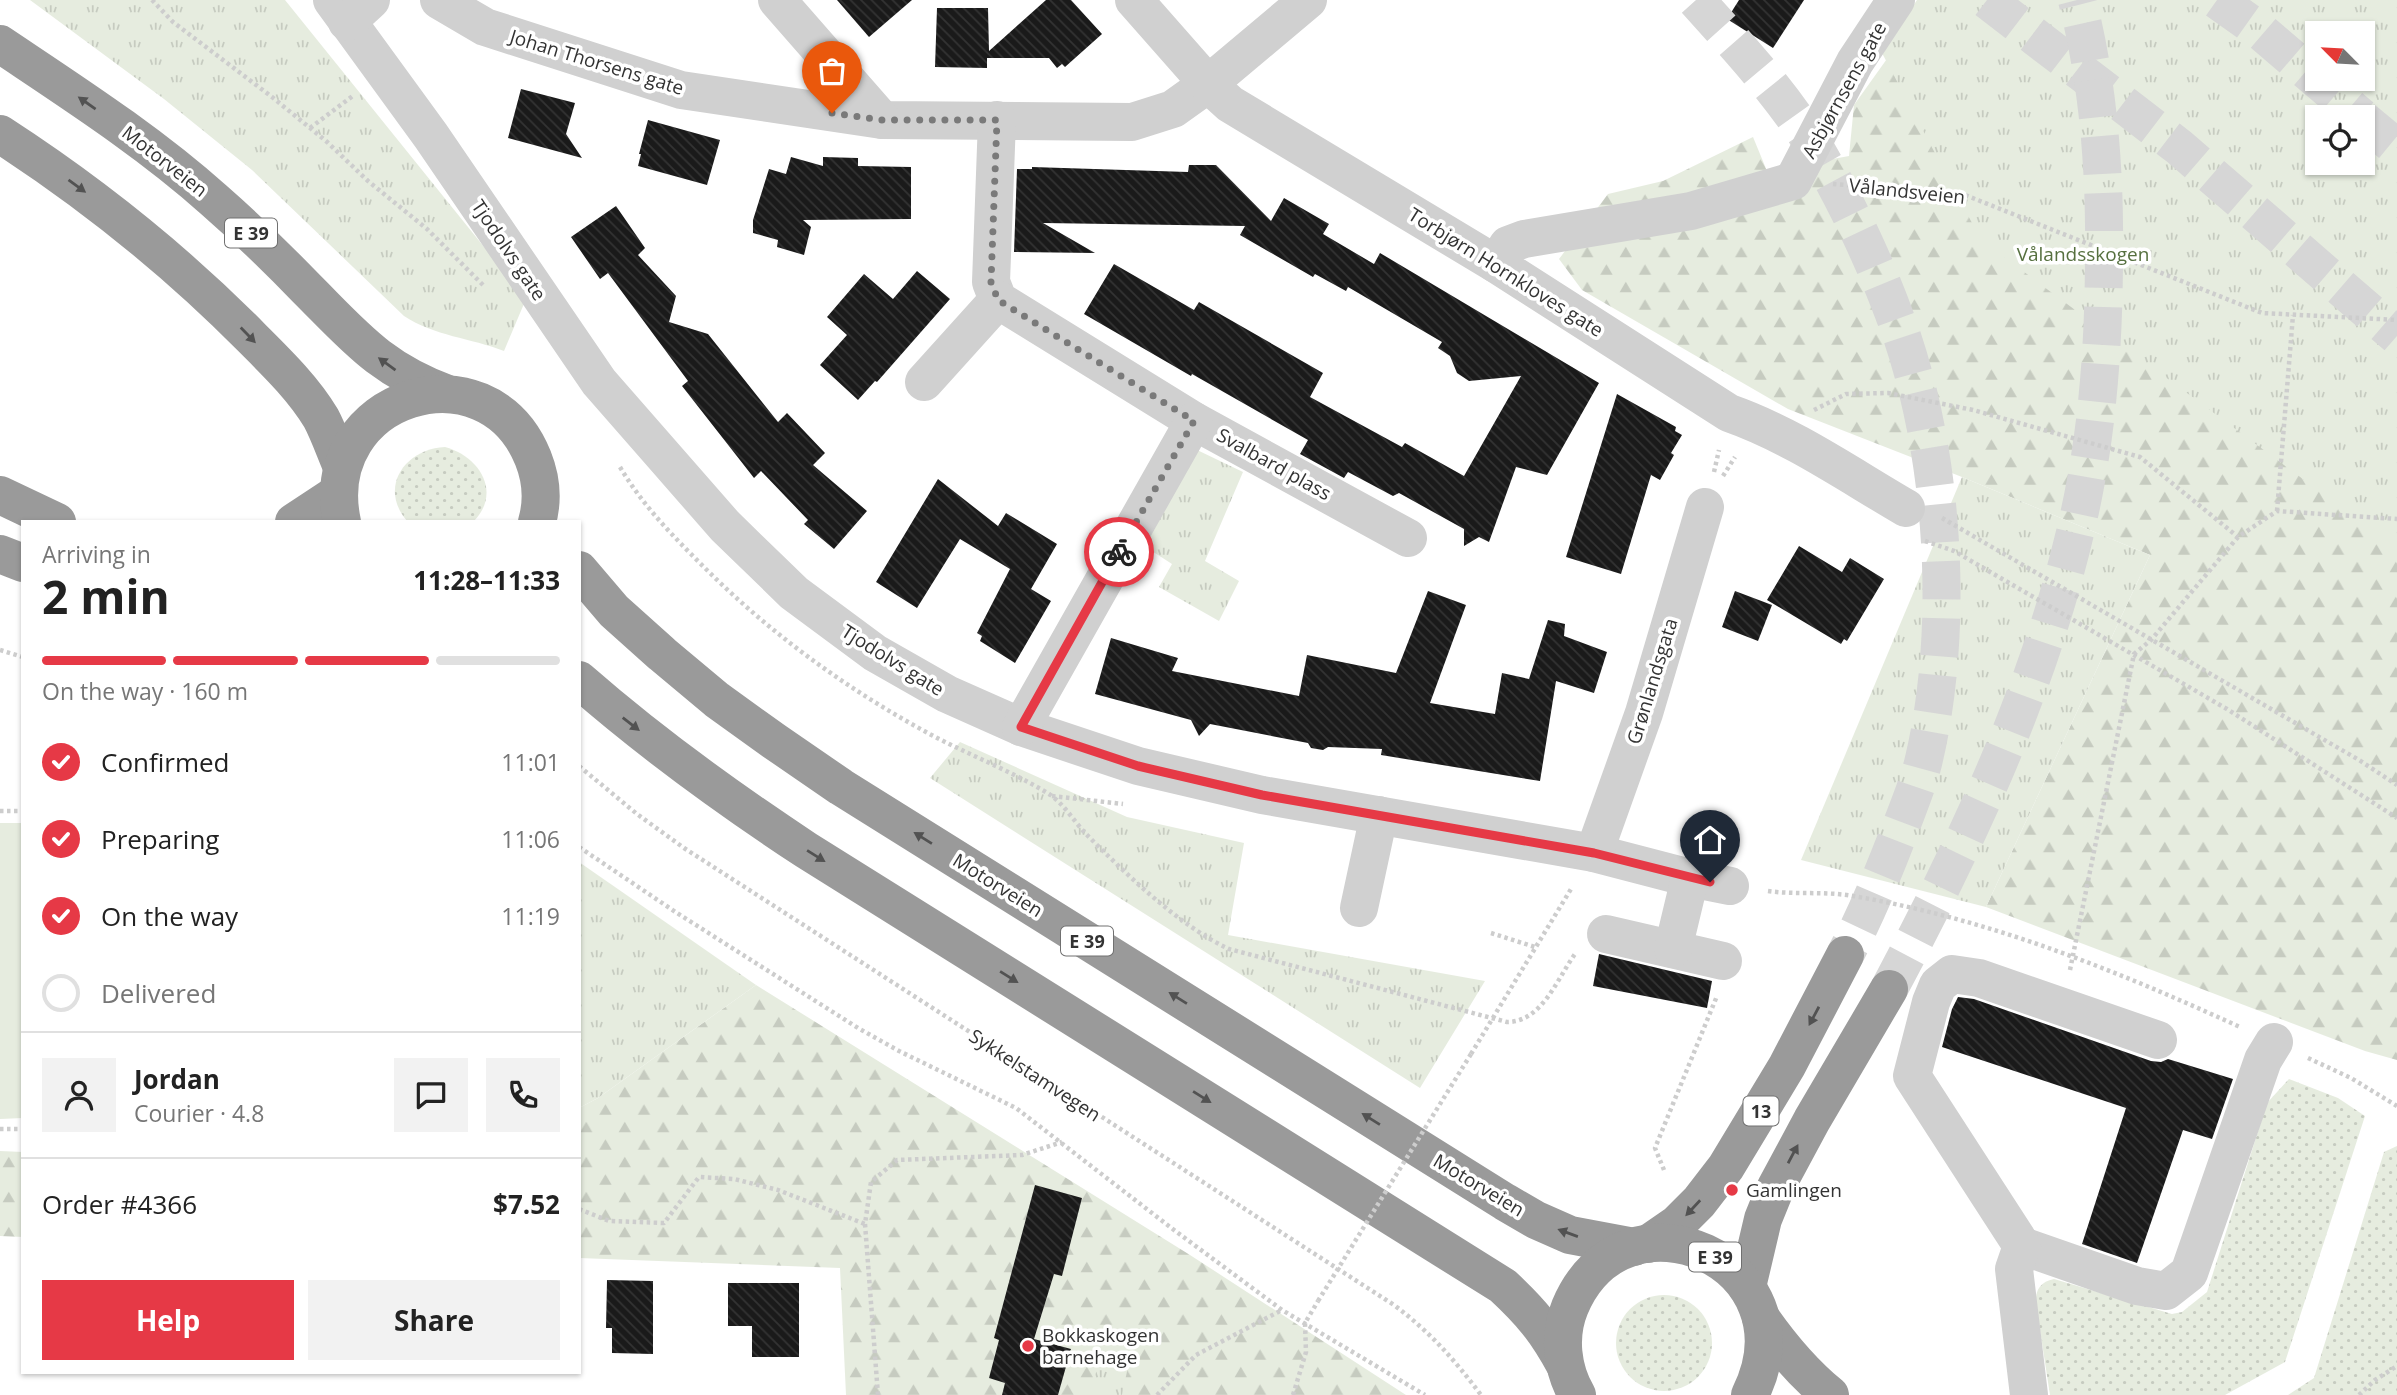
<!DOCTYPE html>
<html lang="en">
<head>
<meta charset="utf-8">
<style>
  body { margin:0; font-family:"Open Sans",sans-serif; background:#f2f2f2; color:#222; height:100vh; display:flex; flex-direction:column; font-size:26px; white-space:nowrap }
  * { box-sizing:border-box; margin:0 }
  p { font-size:23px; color:#767676 }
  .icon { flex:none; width:38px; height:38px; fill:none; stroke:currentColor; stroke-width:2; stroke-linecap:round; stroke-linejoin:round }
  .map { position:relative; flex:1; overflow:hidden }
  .side { position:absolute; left:21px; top:520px; width:560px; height:854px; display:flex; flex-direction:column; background:#fff; border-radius:0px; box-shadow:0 2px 5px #0004 }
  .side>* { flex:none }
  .needle { width:46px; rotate:294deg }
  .buttons { position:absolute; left:2305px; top:21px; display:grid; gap:14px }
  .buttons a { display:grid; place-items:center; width:70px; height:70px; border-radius:0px; background:#fff; box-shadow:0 2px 5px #0004; font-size:35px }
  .pin { position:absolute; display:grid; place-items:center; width:60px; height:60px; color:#fff; margin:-72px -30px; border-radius:50% 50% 50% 0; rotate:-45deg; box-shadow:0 0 7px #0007 }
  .pin .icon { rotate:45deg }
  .courier { position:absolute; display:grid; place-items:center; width:70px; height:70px; margin:-35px; border:5px solid #e63946; border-radius:50%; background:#fff; color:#222; box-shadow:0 2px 9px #0007 }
  .head em { font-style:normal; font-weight:700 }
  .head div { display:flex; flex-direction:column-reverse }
  .head { display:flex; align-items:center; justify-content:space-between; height:119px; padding:0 21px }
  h1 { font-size:46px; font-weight:700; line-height:52px }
  .bar { display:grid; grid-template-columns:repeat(4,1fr); gap:10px 7px; align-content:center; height:84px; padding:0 21px }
  .bar i { height:9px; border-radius:5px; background:#e0e0e0 }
  .bar .on { background:#e63946 }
  .bar p { grid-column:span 4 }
  .line { display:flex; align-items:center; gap:18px; padding:0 21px; border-top:2px solid #e0e0e0 }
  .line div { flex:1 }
  .round { display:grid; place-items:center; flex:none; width:74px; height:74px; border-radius:0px; background:#f2f2f2 }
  ol { padding:0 21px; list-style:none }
  li { display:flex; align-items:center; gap:21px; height:77px }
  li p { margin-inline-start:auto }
  li .icon { padding:7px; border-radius:50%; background:#e63946; color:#fff; stroke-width:4 }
  li:last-child { color:#767676 }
  li i { width:38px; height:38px; border:4px solid #e0e0e0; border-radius:50% }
  .action { display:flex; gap:14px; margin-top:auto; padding:14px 21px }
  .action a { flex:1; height:80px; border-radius:0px; background:#e63946; color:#fff; font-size:28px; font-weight:700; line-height:80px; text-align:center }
  .action a+a { background:#f2f2f2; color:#222 }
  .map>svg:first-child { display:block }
  .grass { fill:url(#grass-dots) }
  .forest { fill:url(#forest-firs); fill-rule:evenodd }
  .park { fill:url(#park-tufts); fill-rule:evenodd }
  .pitch { fill:#e6ecdf }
  .building { fill:url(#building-back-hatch) }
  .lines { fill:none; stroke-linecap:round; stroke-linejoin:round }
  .highway-tunnel { stroke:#d6d6d6; stroke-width:38; stroke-dasharray:38 19; stroke-linecap:butt }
  .path { stroke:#cdcdcd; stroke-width:4.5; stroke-dasharray:3.5 3.5; stroke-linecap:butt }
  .minor { stroke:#d0d0d0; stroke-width:38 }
  .highway { stroke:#9a9a9a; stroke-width:38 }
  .path-bridge { stroke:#cdcdcd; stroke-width:4.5; stroke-dasharray:3.5 3.5; stroke-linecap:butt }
  .oneway { fill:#525252 }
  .done { stroke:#7a7a7a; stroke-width:7; stroke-dasharray:0 12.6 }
  .route { stroke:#e63946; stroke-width:9 }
  .poi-dot { fill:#e63946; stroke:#fff; stroke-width:2.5 }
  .labels { text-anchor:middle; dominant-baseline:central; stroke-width:7; stroke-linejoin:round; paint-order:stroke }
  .shield { fill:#fff; stroke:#707070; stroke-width:2 }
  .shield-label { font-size:18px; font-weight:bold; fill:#333 }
  .street-label { font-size:19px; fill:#333; stroke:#fff }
  .park-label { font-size:19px; fill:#56703f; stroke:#fff }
  .poi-label { font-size:19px; fill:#333; stroke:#fff; text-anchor:start }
</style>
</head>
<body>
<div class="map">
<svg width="2397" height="1395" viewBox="0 0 2397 1395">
  <defs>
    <pattern id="grass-dots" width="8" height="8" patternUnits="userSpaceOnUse" patternTransform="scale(1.75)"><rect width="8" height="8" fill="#e6ecdf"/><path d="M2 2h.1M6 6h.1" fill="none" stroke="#c6cbc0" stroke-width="1.8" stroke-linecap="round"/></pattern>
    <pattern id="forest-firs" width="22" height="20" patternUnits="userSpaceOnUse" patternTransform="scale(1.75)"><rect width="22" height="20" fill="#e6ecdf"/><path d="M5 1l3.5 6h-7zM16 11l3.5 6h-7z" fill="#c6cbc0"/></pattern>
    <pattern id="park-tufts" width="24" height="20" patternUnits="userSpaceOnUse" patternTransform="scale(1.75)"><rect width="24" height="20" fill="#e6ecdf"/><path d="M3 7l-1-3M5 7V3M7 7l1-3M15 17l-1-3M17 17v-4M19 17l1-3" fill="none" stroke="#c6cbc0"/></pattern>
    <pattern id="building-back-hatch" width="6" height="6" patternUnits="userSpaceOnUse" patternTransform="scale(1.75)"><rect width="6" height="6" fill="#1a1a1a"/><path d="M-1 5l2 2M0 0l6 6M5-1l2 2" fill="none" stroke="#333"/></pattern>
  </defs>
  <rect width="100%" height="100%" fill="#fff"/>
  <!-- grass -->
  <g class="grass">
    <path d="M445,447C479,456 502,492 474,521H407C378,487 405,449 445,447Z"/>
    <path d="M2289,1079L2338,1098L2365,1116L2285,1362L2225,1395H2050L2036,1304C2035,1290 2040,1282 2054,1279L2172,1314L2182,1312L2207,1292L2267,1103Z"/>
    <path d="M2397,1146V1395H2288L2314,1378L2384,1152Z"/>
    <circle cx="1664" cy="1343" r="48"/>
  </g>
  <!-- forest -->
  <g class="forest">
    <path d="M1929,0H2397V1060L2365,1051L1986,907L2150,555L1962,477L1788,409L1582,290L1559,259L1608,194L1663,181L1753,137L1767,171L1849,156L1854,105ZM2317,33H2362V79H2317ZM2317,117H2362V163H2317Z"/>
    <path d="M756,985L1190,1255L1406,1395H846L840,1268L579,1258V1108L598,1098Z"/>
    <path d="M0,1151L23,1152V1237L0,1236Z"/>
  </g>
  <!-- park -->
  <g class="park">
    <path d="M30,0H285L526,299L504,351C471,338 434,336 404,316L252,170L164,99Z"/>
    <path d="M1917,0H2397V549L1981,240L1882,53ZM2317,33H2362V79H2317ZM2317,117H2362V163H2317Z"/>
    <path d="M1195,449L1243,472L1205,561L1239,581L1219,621L1159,587L1172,564L1141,544Z"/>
    <path d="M1962,477L2150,555L1986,907L1801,860Z"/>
    <path d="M960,742L1127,817L1244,843L1228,935L1485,981L1420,1088L930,778Z"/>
    <path d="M579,862L756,985L598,1098L579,1108Z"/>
    <path d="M1109,1331L1135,1334L1122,1395H1089Z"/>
  </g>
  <!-- pitch -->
  <path class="pitch" d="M0,823H23V1118L0,1119Z"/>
  <!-- building -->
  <g class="building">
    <path d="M837,0H912L869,37Z"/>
    <path d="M1046,0H1071L1102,34L1065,67L1062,64L1057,68L1049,58H987V68L935,67L937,8H988L989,51Z"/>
    <path d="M1739,0H1804L1773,48L1727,19Z"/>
    <path d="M521,89L575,103L566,134L582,158L508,138Z"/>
    <path d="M648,120L720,140L707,185L638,166L641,154H639Z"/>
    <path d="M791,157L823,166V157L858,158V166L911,167V219L803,220L811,227L804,255L777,247L778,240L753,233V220L769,169L786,174Z"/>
    <path d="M1189,165H1216L1271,221L1284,198L1329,224L1323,234L1374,264L1380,253L1599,383L1547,475L1516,467L1489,542L1479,537L1464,546V529L1399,493L1393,496L1348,472L1344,478L1300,454L1308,440L1192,374L1191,376L1084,314L1114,264L1194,310L1199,302L1323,373L1310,397L1402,447L1405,443L1464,476L1521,376L1469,381L1457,373L1450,356L1438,348L1442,342L1348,287L1346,291L1315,274L1313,277L1240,235L1245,226L1043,223L1095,253L1014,252L1017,169H1032V167L1188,172Z"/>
    <path d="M616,206L645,248L638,255L676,296L669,322L708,334L778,422L787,413L825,453L813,465L867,511L834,549L804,524L808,520L761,471L754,478L682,386L688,381L608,273L600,279L571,237Z"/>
    <path d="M917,271L950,299L877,382L875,381L858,400L820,365L847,335L827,317L864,274L893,299Z"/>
    <path d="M1617,394L1676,427L1675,431L1682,435L1671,453L1674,455L1660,480L1651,475L1621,574L1566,557Z"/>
    <path d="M938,479L998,526L1006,513L1057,544L1031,589L1051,601L1015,663L980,641L982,636L977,633L1010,569L960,539L917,608L876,582Z"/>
    <path d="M1799,546L1842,572L1850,558L1884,579L1847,641L1844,639L1841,644L1767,600Z"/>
    <path d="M1428,591L1466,605L1430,703L1495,714L1502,673L1529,679L1548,620L1565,624L1564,636L1607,652L1594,693L1556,681L1540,781L1381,755L1382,749L1328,747L1323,750L1311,748L1308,743L1210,724L1199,736L1191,720L1095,694L1111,638L1178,658L1172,671L1299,696L1307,655L1396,673Z"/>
    <path d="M1735,591L1772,605L1758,641L1722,627Z"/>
    <path d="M1599,954L1712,981L1707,1008L1593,986Z"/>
    <path d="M1958,997L1974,999L2151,1061L2161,1062L2168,1059L2233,1079L2212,1139L2183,1130L2137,1263L2082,1244L2126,1108L1942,1047L1952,1009Z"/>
    <path d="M1035,1185L1082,1198L1062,1276L1054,1274L1034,1339L1071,1349L1058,1395H1002L1005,1383L989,1378L999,1340L994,1338Z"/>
    <path d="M607,1280L653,1281V1354L612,1353V1328H606Z"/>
    <path d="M728,1283H799V1357H752V1326H728Z"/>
  </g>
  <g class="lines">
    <!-- highway-tunnel -->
    <g class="highway-tunnel">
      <path d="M1696,0C1738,47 1782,94 1815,148C1848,205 1876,264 1898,325C1944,453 1955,626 1924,759C1919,781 1910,803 1902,824C1885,869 1867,913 1845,955"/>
      <path d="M1987,0L2179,147L2397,336"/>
      <path d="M2217,0L2258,29L2361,117"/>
      <path d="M2362,119L2397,148"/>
      <path d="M1889,989C1969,838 2040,687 2078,520C2098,432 2104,342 2104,252C2105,169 2098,81 2077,0"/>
    </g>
    <!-- path -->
    <g class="path">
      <path d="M152,0L173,22L272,97L326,141L368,181L427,229L485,287"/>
      <path d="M310,128L354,95"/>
      <path d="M1833,184L1960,193L2262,313L2397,320"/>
      <path d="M1814,410L1846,394L1888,393L1973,410L2140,457L2238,537"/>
      <path d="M620,467C640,501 666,529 694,557C762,627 840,685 926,732C966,754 1010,770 1049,794C1063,803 1074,821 1085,833C1124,872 1179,926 1229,949L1507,1022C1542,1022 1557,979 1575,954"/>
      <path d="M1714,472L1719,450"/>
      <path d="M1723,476L1735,457"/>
      <path d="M2277,511L2293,315"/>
      <path d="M1942,518L2359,760L2397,785"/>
      <path d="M1925,541L1954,551L2227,709L2397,818"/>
      <path d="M0,650L23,657"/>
      <path d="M579,766L637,814L684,848L1394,1305C1431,1333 1453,1358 1481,1395"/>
      <path d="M1052,796L1123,804"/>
      <path d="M0,811H23"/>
      <path d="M579,847L677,913L858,1028L899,1051L1016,1108L1174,1230L1282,1310L1425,1395"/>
      <path d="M1768,891C1796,895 1825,891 1853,896C1989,919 2115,970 2240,1027"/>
      <path d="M1491,933L1535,947"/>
      <path d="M2070,970L2134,654L2151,640L2238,537L2277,511L2397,519"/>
      <path d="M1471,1054L1571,889"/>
      <path d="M2308,1058L2351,1078L2397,1106"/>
      <path d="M0,1129H23"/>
      <path d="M1664,1170L1655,1148L1717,996"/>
      <path d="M579,1209L609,1221L664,1223L699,1177L734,1179L778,1190L865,1224"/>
      <path d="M878,1395L865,1224L871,1182L897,1160L1022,1155L1062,1142"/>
      <path d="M1157,1395L1196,1355L1282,1310"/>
      <path d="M1293,1395L1306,1352L1305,1323L1318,1301"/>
      <path d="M2359,1395L2375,1380L2397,1366"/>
    </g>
    <!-- minor -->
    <g class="minor">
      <path d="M332,0L431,136L599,382L725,526L794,593L875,653L947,694L1021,727L1138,766L1262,795L1594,853L1690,878L1730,886"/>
      <path d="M439,0L485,27L681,90L882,120L1132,122L1173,109L1208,84L1308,0"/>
      <path d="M777,0L882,120"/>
      <path d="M1134,0L1208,84L1230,104L1496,264L1729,413C1792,435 1849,475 1906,508"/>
      <path d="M347,22L371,0"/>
      <path d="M997,120L991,282L998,300L1194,421L1408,538"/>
      <path d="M1496,264L1508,245L1524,239L1691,211L1793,181L1855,62L1896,0"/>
      <path d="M924,382L998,300"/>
      <path d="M1021,727L1194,421"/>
      <path d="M1594,853L1644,713L1705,507"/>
      <path d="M1359,908L1379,815"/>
      <path d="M1606,934L1723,961"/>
      <path d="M1673,949L1690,878"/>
      <path d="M2022,1246L2137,1286L2166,1291L2189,1273L2263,1060L2274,1042"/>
      <path d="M2029,1395L2014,1269L2022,1246L1912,1076L1931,1002L1938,985L1952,974L1979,978L2158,1040"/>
    </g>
    <!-- highway -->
    <g class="highway">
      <path d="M0,44C73,93 148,141 214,200C246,228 276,257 306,288C355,337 380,369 448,394"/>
      <path d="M0,134C91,193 175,260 252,338C276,362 303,388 321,418C329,433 335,451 342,467"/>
      <path d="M0,495L57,522"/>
      <path d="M294,522L338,493"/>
      <path d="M342,522C315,395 487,343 533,458C541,478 543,501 537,522"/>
      <path d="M0,554L23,563"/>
      <path d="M579,570L614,611L662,654L717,700L774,741L841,787L1505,1202L1536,1220L1570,1235L1634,1247"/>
      <path d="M579,680C651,743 727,798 806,850L1503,1286C1531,1312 1546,1330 1565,1365"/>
      <path d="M1648,1244L1677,1224L1699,1202L1726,1167L1787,1066L1845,955"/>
      <path d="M1747,1287L1763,1219L1776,1187L1812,1120L1889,989"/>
      <path d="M1761,1318C1782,1348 1802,1372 1830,1395"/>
      <path d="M1577,1395C1562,1369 1558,1336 1570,1307C1624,1178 1816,1262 1750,1395"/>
    </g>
    <!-- path-bridge -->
    <path class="path-bridge" d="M1318,1301L1471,1054"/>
  </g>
  <!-- one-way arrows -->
  <defs><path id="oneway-solid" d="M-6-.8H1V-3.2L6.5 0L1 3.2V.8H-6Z" transform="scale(1.75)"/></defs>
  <g class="oneway">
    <use href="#oneway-solid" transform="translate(87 103) rotate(-145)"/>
    <use href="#oneway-solid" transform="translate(77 186) rotate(36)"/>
    <use href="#oneway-solid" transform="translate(248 335) rotate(46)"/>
    <use href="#oneway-solid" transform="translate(387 364) rotate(-144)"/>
    <use href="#oneway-solid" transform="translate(631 724) rotate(38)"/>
    <use href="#oneway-solid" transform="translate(923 838) rotate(-148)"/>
    <use href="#oneway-solid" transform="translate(816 856) rotate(32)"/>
    <use href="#oneway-solid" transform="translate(1009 977) rotate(32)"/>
    <use href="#oneway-solid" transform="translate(1178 998) rotate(-148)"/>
    <use href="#oneway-solid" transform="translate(1814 1016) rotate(118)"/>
    <use href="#oneway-solid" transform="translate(1202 1097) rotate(32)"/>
    <use href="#oneway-solid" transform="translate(1371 1119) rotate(-148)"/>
    <use href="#oneway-solid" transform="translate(1793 1154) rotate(-62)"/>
    <use href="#oneway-solid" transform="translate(1693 1208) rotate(133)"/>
    <use href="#oneway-solid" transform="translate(1568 1233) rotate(-160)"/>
  </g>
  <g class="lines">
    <!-- done -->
    <path class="done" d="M832,113L882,120H997L991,282L998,300L1194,421L1119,552"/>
    <!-- route -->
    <path class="route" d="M1119,552L1021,727L1138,766L1262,795L1594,853L1710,882"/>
  </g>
  <!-- markers -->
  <g class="poi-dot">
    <circle cx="1732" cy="1190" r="7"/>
    <circle cx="1028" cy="1346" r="7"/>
  </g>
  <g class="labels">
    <!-- shield labels -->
    <g class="shield">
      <rect x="225" y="218.5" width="52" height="29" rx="5"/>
      <rect x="1061" y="926.5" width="52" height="29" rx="5"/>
      <rect x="1743.5" y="1096.5" width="35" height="29" rx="5"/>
      <rect x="1689" y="1242.5" width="52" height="29" rx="5"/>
    </g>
    <g class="shield-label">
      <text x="251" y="233">E 39</text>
      <text x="1087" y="941">E 39</text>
      <text x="1761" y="1111">13</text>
      <text x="1715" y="1257">E 39</text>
    </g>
    <!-- street labels -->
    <g class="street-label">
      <text transform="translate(597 62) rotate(17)">Johan Thorsens gate</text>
      <text transform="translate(1844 90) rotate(-61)">Asbjørnsens gate</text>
      <text transform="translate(165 161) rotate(38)">Motorveien</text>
      <text transform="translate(1907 191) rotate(6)">Vålandsveien</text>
      <text transform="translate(509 250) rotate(56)">Tjodolvs gate</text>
      <text transform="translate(1506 272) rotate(32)">Torbjørn Hornkloves gate</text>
      <text transform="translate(1274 464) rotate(29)">Svalbard plass</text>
      <text transform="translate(893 660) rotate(32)">Tjodolvs gate</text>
      <text transform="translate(1652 681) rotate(-73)">Grønlandsgata</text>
      <text transform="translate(998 885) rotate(32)">Motorveien</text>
      <text transform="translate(1035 1075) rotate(33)">Sykkelstamvegen</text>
      <text transform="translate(1479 1185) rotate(31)">Motorveien</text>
    </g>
    <!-- park labels -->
    <g class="park-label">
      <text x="2083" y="254">Vålandsskogen</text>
    </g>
    <!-- poi labels -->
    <g class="poi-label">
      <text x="1746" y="1190">Gamlingen</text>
      <text x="1042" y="1335">Bokkaskogen<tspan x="1042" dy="22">barnehage</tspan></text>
    </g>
  </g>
</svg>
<div class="buttons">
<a><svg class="needle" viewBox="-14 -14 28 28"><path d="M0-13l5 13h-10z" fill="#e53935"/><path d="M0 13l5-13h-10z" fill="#767676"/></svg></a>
<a><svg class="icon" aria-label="locate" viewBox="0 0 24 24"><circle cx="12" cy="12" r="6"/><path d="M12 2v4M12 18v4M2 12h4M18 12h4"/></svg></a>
</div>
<div class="pin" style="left:832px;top:113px;background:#ea580c"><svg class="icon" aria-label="bag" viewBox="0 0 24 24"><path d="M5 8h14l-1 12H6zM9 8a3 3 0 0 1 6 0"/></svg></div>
<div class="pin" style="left:1710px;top:882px;background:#1f2937"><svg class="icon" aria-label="home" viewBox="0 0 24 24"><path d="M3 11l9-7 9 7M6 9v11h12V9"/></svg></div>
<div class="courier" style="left:1119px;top:552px"><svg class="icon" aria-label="bike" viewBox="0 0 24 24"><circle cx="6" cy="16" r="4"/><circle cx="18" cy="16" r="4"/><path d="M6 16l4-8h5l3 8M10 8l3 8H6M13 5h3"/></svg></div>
<section class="side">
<div class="head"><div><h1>2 min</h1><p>Arriving in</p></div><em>11:28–11:33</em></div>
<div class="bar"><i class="on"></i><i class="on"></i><i class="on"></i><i></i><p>On the way · 160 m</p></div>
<ol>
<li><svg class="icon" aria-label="check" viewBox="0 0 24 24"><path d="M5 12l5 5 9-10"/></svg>Confirmed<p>11:01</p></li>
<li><svg class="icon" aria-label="check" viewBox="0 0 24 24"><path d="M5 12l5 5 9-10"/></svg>Preparing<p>11:06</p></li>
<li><svg class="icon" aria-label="check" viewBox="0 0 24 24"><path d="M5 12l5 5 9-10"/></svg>On the way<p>11:19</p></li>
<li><i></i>Delivered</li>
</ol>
<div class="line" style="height:126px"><a class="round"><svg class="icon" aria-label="person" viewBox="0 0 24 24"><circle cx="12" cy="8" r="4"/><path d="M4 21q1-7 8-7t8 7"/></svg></a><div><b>Jordan</b><p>Courier · 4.8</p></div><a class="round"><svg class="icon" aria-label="chat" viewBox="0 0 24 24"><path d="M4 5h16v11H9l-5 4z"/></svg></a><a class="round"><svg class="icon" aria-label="phone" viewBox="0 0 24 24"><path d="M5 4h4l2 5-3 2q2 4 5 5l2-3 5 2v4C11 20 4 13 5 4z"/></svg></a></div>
<div class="line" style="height:91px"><div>Order #4366</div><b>$7.52</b></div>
<div class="action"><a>Help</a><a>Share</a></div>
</section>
</div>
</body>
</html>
